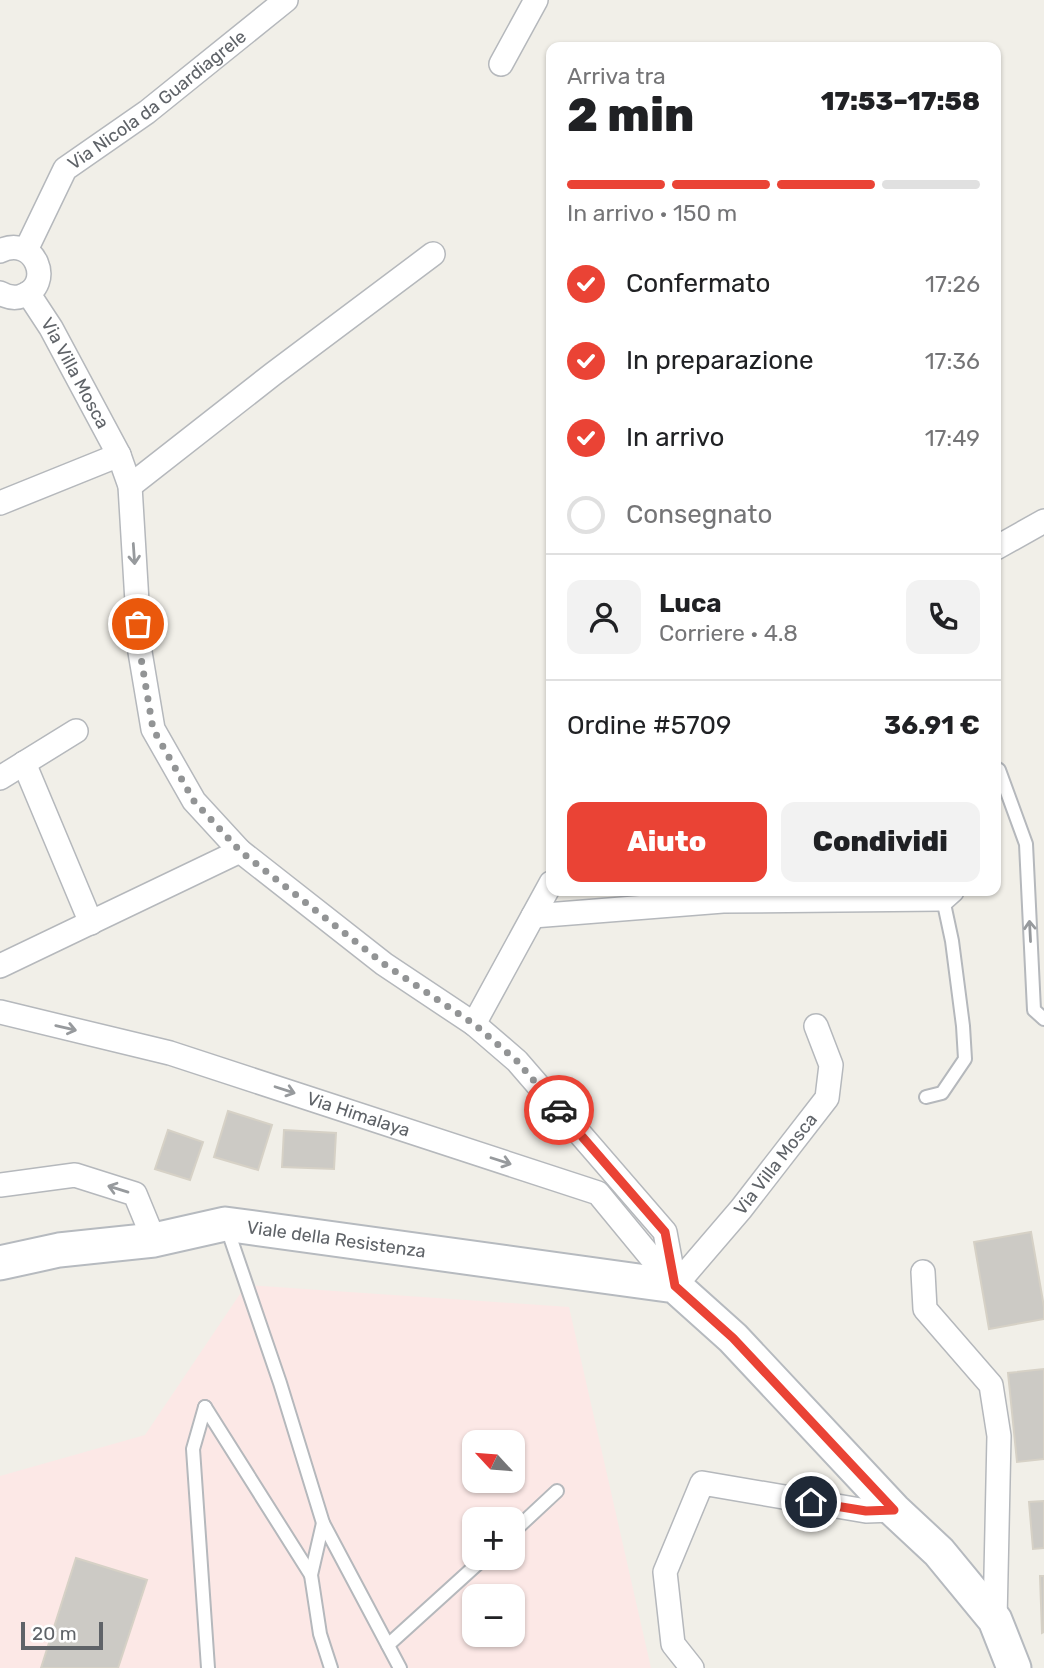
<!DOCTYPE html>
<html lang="it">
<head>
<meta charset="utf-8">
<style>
  body { margin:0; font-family:Rubik,sans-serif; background:#f2f2f2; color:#202124; height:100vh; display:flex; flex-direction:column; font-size:26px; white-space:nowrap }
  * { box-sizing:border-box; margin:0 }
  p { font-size:23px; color:#757577 }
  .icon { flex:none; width:38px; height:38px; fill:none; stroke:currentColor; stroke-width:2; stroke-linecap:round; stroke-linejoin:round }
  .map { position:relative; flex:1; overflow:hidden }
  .details { position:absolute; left:546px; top:42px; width:455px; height:854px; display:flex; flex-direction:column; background:#fff; border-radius:14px; box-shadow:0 2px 5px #0004 }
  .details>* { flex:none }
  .needle { width:46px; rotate:296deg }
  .buttons { position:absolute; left:462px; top:1430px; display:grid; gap:14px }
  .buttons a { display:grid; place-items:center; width:63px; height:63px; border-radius:14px; background:#fff; box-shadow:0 2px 5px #0004; font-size:35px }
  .scale { position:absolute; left:21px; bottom:18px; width:82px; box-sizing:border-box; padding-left:7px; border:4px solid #5f6368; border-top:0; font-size:19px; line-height:24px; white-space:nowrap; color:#5f6368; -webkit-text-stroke:5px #fff; paint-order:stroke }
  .pin { position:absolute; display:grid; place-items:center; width:60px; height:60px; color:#fff; margin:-30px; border:4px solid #fff; border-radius:50%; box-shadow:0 2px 7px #0007 }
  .courier { position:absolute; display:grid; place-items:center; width:70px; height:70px; margin:-35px; border:5px solid #ea4335; border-radius:50%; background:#fff; color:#222; box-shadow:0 2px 9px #0007 }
  .overview em { font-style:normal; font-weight:800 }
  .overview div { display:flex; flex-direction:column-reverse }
  .overview { display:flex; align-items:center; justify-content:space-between; height:119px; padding:0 21px }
  h1 { font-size:46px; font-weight:800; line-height:52px }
  .bar { display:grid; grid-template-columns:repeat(4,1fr); gap:10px 7px; align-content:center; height:84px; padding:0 21px }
  .bar i { height:9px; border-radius:5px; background:#e0e0e0 }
  .bar .current { background:#ea4335 }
  .bar p { grid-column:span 4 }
  .line { display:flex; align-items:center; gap:18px; padding:0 21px; border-top:2px solid #e0e0e0 }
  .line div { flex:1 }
  .round { display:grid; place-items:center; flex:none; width:74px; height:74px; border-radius:14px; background:#f2f2f2 }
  ol { padding:0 21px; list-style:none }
  li { display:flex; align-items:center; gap:21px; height:77px }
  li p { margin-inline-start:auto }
  li .icon { padding:7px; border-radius:50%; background:#ea4335; color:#fff; stroke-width:4 }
  li:last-child { color:#757577 }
  li i { width:38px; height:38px; border:4px solid #e0e0e0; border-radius:50% }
  .cta { display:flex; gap:14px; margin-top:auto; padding:14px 21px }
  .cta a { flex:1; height:80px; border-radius:14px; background:#ea4335; color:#fff; font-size:28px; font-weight:800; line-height:80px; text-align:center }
  .cta a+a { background:#f2f2f2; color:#202124 }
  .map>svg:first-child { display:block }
  .medical { fill:#fce8e6; fill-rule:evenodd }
  .building { fill:#cccac5; stroke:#d6d1c6; stroke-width:2 }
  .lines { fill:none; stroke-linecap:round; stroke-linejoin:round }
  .lane-casing { stroke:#b5b8bc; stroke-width:16 }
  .street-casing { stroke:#b5b8bc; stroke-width:26 }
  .secondary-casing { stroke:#b6babf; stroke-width:37 }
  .lane { stroke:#fff; stroke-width:12 }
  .street { stroke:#fff; stroke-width:23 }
  .secondary { stroke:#fff; stroke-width:33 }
  .oneway { stroke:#979a9d }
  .done { stroke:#929495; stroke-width:7; stroke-dasharray:0 12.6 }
  .route { stroke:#ea4335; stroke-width:9 }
  .labels { text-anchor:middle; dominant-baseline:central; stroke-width:5; stroke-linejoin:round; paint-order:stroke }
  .street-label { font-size:18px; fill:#5f6368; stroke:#fff }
</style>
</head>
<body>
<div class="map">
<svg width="1044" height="1668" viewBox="0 0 1044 1668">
  <rect width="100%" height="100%" fill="#f1efe8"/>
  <!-- medical -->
  <path class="medical" d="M246,1285L569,1307L651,1668H0V1476L145,1435ZM474,1442H513V1480H474ZM474,1519H513V1558H474ZM474,1596H513V1634H474Z"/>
  <!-- building -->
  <g class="building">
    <path d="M228,1111L272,1125L258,1170L214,1157Z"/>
    <path d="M168,1130L203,1142L190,1180L155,1169Z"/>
    <path d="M284,1130L336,1133L334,1169L282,1167Z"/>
    <path d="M1031,1232L1044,1307V1319L989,1329L974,1242Z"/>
    <path d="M1044,1369V1459L1017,1462L1008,1373Z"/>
    <path d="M1044,1501V1548L1033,1549L1029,1502Z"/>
    <path d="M76,1558L147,1580L118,1668H41Z"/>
    <path d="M1040,1576H1044V1632L1042,1633Z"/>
  </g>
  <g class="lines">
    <!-- lane casing -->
    <g class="lane-casing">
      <g id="lane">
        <path d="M996,768L999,770L1026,844L1034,1010L1044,1019"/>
        <path d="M926,1097L942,1093L965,1059L963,1026L952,941L943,899"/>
        <path d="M227,1228L280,1383L323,1523L400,1668"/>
        <path d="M205,1407L193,1449L208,1668"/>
        <path d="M205,1407L311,1575"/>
        <path d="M323,1523L311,1575L320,1634L331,1668"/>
        <path d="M513,1532L557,1491"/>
        <path d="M388,1645L484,1558"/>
      </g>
    </g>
    <!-- street casing -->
    <g class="street-casing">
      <g id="street">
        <path d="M501,64L536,0"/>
        <path id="s1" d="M26,250L65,169L147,112L286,0"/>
        <path d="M0,251C35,234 55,285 22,296C14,299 7,297 0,293"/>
        <path id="s2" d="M28,293L51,328L119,455L130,486L140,652L153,729L194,801L240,851L384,964L474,1024L517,1061L665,1232L675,1286"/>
        <path d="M130,486L273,374L433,254"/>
        <path d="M0,503L119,455"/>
        <path d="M996,548L1044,521"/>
        <path d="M24,763L91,923"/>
        <path d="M0,778L76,731"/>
        <path d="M533,916L723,901L943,899L952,891"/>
        <path d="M0,966L240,851"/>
        <path id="s3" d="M0,1012L170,1053L598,1193L673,1284"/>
        <path d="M474,1024L551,883"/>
        <path d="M0,1185L75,1175L135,1194L154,1240"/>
        <path d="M923,1272L925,1309L991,1385L999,1436L995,1620"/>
        <path id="s4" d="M675,1286L741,1209L827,1098L831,1065L816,1026"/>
        <path d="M692,1668L673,1644L665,1572L702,1483L866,1511L894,1510"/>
      </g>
    </g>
    <!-- secondary casing -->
    <g class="secondary-casing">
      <g id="secondary">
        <path id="s5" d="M0,1263L59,1250L154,1240L225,1224L675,1286L733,1338L894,1510L939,1552L995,1620L1014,1668"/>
      </g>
    </g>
    <!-- lane -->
    <use href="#lane" class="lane"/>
    <!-- street -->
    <use href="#street" class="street"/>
    <!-- secondary -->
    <use href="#secondary" class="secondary"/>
  </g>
  <!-- one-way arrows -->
  <defs><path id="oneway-shaft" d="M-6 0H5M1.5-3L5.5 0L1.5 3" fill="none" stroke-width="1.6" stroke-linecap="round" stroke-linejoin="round" transform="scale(1.75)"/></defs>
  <g class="oneway">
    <use href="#oneway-shaft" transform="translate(134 554) rotate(86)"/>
    <use href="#oneway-shaft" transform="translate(1030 931) rotate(-93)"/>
    <use href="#oneway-shaft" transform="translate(66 1028) rotate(13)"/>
    <use href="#oneway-shaft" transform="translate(285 1090) rotate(18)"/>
    <use href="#oneway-shaft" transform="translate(501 1161) rotate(18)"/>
    <use href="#oneway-shaft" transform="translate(118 1189) rotate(-163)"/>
  </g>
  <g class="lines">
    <!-- done -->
    <path class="done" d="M138,624L140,652L153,729L194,801L240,851L384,964L474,1024L517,1061L559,1110"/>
    <!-- route -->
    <path class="route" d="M559,1110L665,1232L675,1286L733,1338L894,1510L866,1511L811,1502"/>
  </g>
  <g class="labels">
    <!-- street labels -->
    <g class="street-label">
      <text stroke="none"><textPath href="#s1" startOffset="205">Via Nicola da Guardiagrele</textPath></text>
      <text stroke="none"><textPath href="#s2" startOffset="93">Via Villa Mosca</textPath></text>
      <text stroke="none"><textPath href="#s3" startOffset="373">Via Himalaya</textPath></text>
      <text stroke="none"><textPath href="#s4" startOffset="158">Via Villa Mosca</textPath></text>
      <text stroke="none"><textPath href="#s5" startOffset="341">Viale della Resistenza</textPath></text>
    </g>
  </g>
</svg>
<div class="buttons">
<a><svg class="needle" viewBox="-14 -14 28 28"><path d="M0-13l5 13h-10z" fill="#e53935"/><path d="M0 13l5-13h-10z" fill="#757577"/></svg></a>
<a>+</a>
<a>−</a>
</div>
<div class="scale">20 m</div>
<div class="pin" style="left:138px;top:624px;background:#ea580c"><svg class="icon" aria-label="bag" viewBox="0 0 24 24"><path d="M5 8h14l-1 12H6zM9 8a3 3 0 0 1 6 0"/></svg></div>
<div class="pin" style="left:811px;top:1502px;background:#1f2937"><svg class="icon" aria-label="home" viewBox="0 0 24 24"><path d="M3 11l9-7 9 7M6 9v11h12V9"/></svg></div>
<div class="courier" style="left:559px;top:1110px"><svg class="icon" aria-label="car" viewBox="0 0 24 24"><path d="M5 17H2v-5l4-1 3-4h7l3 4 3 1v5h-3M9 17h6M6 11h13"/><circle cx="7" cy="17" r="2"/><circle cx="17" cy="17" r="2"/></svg></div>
<section class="details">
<div class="overview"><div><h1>2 min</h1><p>Arriva tra</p></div><em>17:53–17:58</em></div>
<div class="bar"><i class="current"></i><i class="current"></i><i class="current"></i><i></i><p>In arrivo · 150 m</p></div>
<ol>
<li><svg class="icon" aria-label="check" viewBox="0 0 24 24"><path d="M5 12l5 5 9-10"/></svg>Confermato<p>17:26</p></li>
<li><svg class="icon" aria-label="check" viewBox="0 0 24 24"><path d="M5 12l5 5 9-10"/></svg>In preparazione<p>17:36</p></li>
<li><svg class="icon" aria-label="check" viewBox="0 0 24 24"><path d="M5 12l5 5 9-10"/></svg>In arrivo<p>17:49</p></li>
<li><i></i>Consegnato</li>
</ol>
<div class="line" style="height:126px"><a class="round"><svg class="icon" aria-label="person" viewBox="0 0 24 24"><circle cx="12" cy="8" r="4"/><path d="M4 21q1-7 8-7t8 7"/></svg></a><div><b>Luca</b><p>Corriere · 4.8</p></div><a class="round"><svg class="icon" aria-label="phone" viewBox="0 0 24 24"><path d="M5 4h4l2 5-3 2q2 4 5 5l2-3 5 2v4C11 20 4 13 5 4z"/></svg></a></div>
<div class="line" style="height:91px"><div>Ordine #5709</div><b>36.91 €</b></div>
<div class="cta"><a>Aiuto</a><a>Condividi</a></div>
</section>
</div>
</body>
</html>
